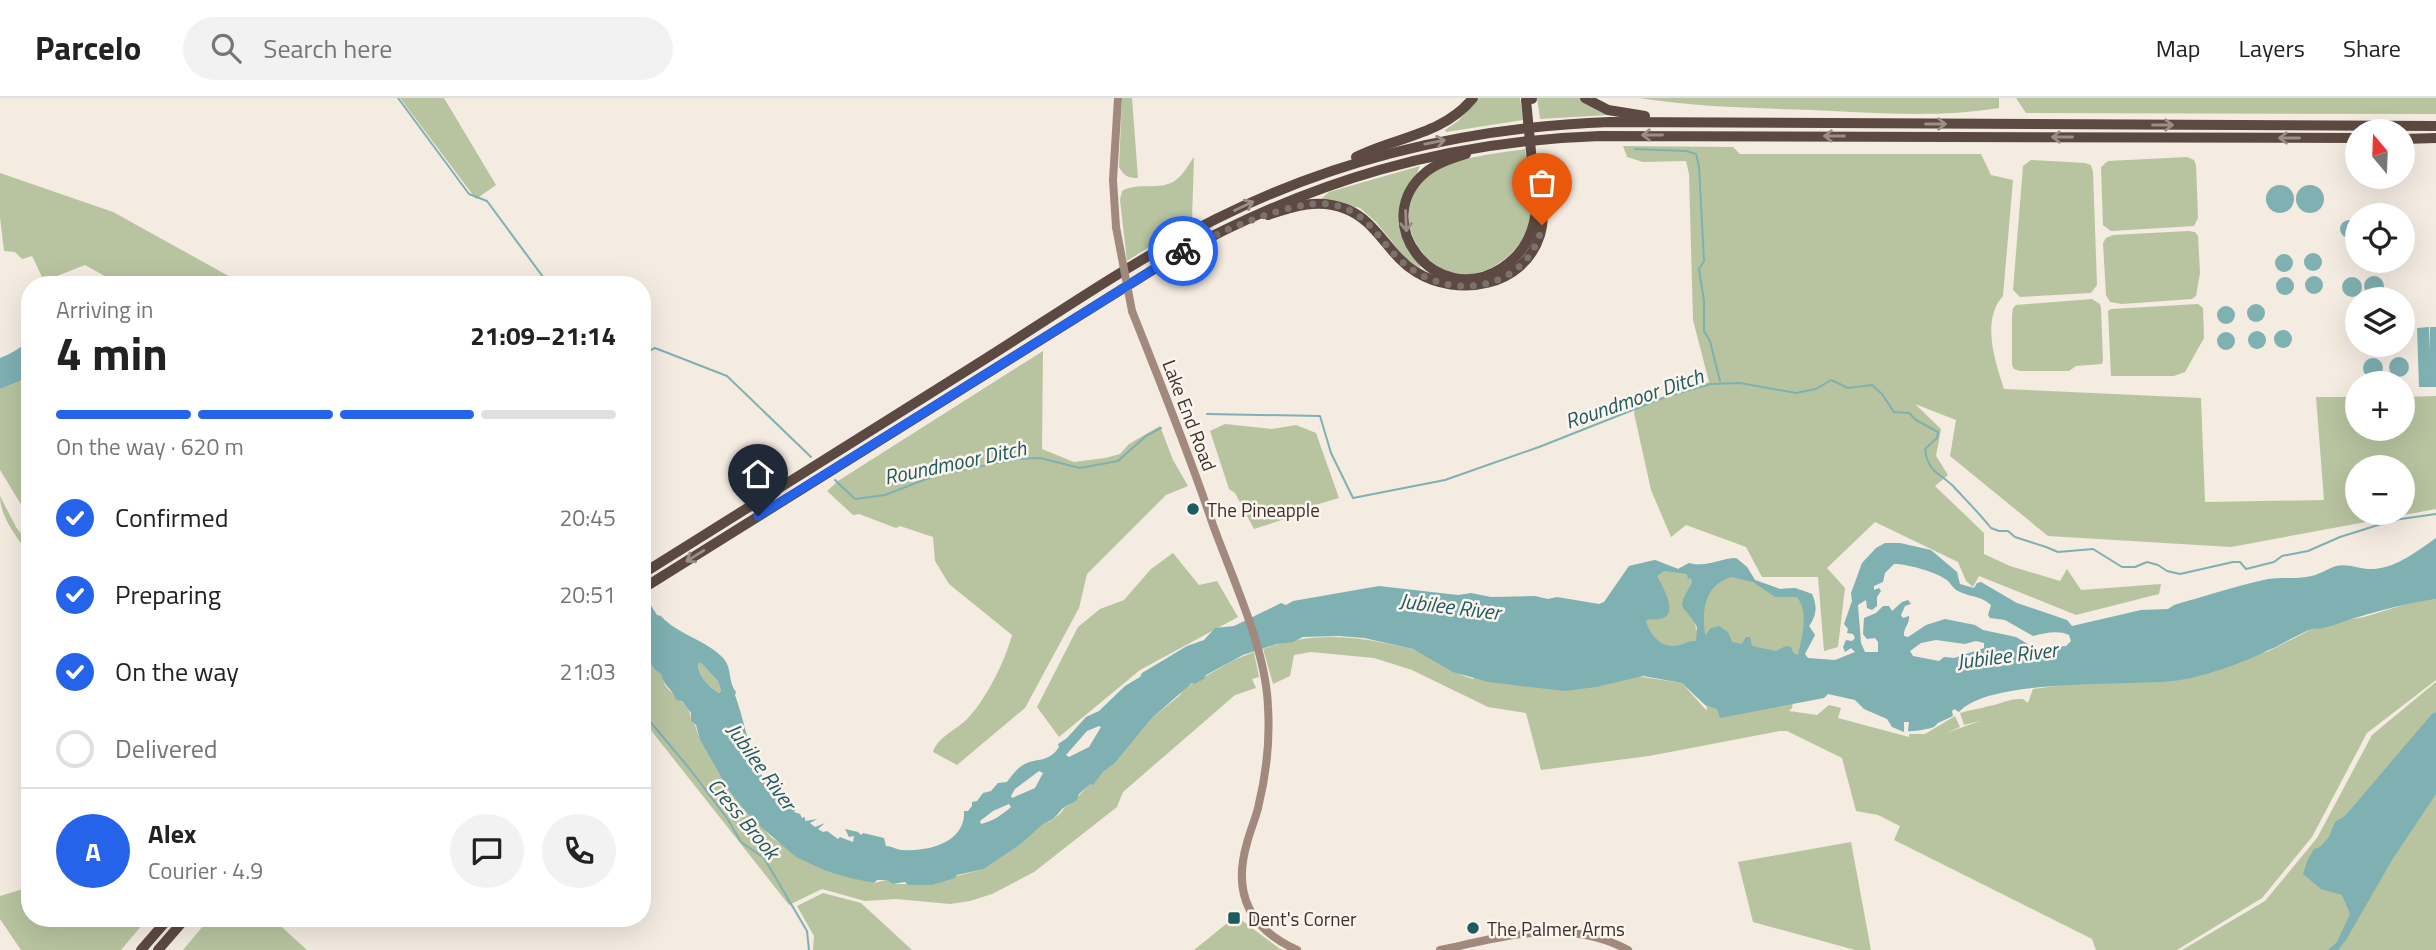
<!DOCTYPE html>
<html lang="en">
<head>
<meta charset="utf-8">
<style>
  body { margin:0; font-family:"Titillium Web",sans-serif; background:#f2f2f2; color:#222; height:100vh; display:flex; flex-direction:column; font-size:26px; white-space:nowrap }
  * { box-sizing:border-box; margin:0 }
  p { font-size:23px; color:#767676 }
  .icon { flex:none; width:38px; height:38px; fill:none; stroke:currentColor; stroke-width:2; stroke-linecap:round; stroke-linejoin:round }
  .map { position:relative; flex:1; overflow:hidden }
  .panel { position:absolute; left:21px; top:178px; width:630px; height:651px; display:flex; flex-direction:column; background:#fff; border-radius:28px; box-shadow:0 7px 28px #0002 }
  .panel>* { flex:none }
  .needle { width:46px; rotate:341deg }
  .tools { position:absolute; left:2345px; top:21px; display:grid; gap:14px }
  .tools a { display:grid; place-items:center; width:70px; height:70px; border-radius:50%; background:#fff; box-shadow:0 7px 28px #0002; font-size:35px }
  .pin { position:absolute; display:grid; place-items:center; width:60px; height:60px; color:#fff; margin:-72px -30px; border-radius:50% 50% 50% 0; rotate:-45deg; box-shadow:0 0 7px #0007 }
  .pin .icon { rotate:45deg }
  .courier { position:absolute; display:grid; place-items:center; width:70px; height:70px; margin:-35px; border:5px solid #2563eb; border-radius:50%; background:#fff; color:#222; box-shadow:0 2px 9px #0007 }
  .head em { font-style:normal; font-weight:700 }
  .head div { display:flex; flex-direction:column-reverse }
  .head { display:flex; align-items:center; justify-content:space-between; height:119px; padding:0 35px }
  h1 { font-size:46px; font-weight:700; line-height:52px }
  .bar { display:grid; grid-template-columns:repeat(4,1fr); gap:10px 7px; align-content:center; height:84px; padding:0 35px }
  .bar i { height:9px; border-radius:5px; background:#e0e0e0 }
  .bar .on { background:#2563eb }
  .bar p { grid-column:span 4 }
  .line { display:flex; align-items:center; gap:18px; padding:0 35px; border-top:2px solid #e0e0e0 }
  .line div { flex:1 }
  .round { display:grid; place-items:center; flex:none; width:74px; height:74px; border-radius:37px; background:#f2f2f2 }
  ol { padding:0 35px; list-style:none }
  li { display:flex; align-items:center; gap:21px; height:77px }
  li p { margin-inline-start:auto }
  li .icon { padding:7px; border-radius:50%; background:#2563eb; color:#fff; stroke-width:4 }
  li:last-child { color:#767676 }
  li i { width:38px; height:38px; border:4px solid #e0e0e0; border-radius:50% }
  header { display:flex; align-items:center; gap:42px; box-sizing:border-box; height:98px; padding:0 35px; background:#fff; border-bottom:2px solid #e0e0e0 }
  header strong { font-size:33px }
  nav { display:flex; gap:38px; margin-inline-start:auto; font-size:24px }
  .search { width:490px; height:63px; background:#f2f2f2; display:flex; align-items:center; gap:18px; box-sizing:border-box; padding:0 24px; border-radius:38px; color:#767676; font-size:26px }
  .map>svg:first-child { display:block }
  .green { fill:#b8c4a0; fill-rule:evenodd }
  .water { fill:#7fb0b2; fill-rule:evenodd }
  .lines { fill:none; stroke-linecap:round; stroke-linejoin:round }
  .stream { stroke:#7fb0b2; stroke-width:2 }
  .secondary { stroke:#a18a7d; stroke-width:8 }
  .motorway { stroke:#5c4a42; stroke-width:10 }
  .secondary-bridge { stroke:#a18a7d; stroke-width:8 }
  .motorway-bridge { stroke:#5c4a42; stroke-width:10 }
  .oneway { stroke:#9c8e87 }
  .done { stroke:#7c716b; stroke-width:7; stroke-dasharray:0 12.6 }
  .route { stroke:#2563eb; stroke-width:9 }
  .poi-dot { fill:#1f5a5e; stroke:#fbf5ee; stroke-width:2.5 }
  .labels { text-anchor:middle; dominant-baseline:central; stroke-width:5; stroke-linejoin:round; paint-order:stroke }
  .street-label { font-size:19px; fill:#3b302b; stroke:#fbf5ee }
  .poi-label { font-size:19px; fill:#3b302b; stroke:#fbf5ee; text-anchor:start }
  .water-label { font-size:21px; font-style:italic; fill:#1f5a5e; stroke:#fbf5ee }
</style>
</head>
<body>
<header>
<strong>Parcelo</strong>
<div class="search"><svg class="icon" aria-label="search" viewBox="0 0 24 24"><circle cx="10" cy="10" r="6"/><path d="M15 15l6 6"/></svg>Search here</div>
<nav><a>Map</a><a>Layers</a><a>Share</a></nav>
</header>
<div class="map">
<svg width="2436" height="852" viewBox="0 0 2436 852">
  <rect width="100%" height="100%" fill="#f4ebe1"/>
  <!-- green -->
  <g class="green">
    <path d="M400,0H444L496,87L476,101Z"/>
    <path d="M1122,0H1132L1138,80C1128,80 1124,78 1119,69Z"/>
    <path d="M1479,0H1520L1523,22L1446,34L1445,32L1458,23Z"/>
    <path d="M1537,0H1580L1608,17L1540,21Z"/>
    <path d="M1639,0H1999V10C1938,20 1873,15 1811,12C1754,10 1696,9 1639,0Z"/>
    <path d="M2016,0H2436V16L2026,15Z"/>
    <path d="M1623,48L1733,49L1740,56H1981L1991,77L2013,82L2003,198C1981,222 1995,263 2004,291L2201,300L2205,404L2324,402L2316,299H2357V331H2403V299L2436,298V411L2231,449L2048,438L1950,358L1956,322L1915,306L1941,331L1936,358L1948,377L1935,388L1984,435V456L2010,468L2060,483L2067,471L2081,492L2161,486L2159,496L2076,517L1979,478L1973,489L1966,483L1958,464L1875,424L1827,470L1845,490L1838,549L1824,553L1818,479H1762L1746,449L1686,427L1671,439L1651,392L1634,315L1636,308L1709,284L1693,222L1689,76L1686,63L1643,64L1627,59ZM2357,369H2403V415H2357Z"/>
    <path d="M1525,51C1528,74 1534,101 1529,125C1525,141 1515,154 1502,163C1436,212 1372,112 1433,74C1460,58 1495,56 1525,51Z"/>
    <path d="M1194,59L1192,122L1127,163L1120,102L1122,93C1139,83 1159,94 1176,82C1183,77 1189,66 1194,59Z"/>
    <path d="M2187,59L2194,62L2196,67L2198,120L2194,128L2111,133L2103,127L2101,69L2108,63Z"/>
    <path d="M2031,62L2085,65L2091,67L2093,74L2097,187L2091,195L2020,199L2013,192L2023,68Z"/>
    <path d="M1420,68L1402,109L1421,171L1405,160L1376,124L1360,110L1321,101L1329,94Z"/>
    <path d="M0,75L113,114L245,187H121L85,167L44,183L32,158L22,161L15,154L4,153L0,119Z"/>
    <path d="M2188,133L2195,134L2198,138L2200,175L2196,198L2192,201L2122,206L2110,204L2106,197L2103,145L2106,140L2113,137Z"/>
    <path d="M2092,201L2100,206L2101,210L2103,262L2102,266L2076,268L2069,273H2020L2014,271L2012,267V218L2013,210L2016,207Z"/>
    <path d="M2198,206L2203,210L2204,240L2185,274L2174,278H2111L2108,213L2111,211Z"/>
    <path d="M1043,253L1042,351L1074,364L1105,360L1120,356L1129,346L1160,328L1173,362L1188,388L1166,397L1087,476L1079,510L1025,610L957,667L933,654C938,638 957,632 968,620C987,600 1005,563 1012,537L949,486L935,463L933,439L900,428L896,430L859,416L853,417L827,393L838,383Z"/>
    <path d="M30,279V421L0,372V291Z"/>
    <path d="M1225,326L1272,331L1296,327L1316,335L1339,400L1295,413L1288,420L1254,431L1235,395L1229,391L1210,333Z"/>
    <path d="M0,398L16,429L30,447V458C18,440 0,420 0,398Z"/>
    <path d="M1173,455L1199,487L1217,483L1238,519L1140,572L1059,639L1037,609L1078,529L1100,511L1124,502L1151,471Z"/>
    <path d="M1736,460L1747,469L1755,482L1780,491L1795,490L1812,496C1817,508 1817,517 1809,528L1815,537L1798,559L1777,558L1703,544L1693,519L1699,541L1697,545L1680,549L1656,547L1604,505L1629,468L1655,462L1678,471L1689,465C1706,470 1718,461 1736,460Z"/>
    <path d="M2436,501V582L2367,635L2312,739L2262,800L2177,852H2096L2092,841L1894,742L1900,728L1878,717L1856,713L1842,660L1787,633H1780L1649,658L1541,672L1526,615L1488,609L1412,572L1374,560L1311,554L1294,557L1290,578L1273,586L1263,551C1304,536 1346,536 1389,546C1398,548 1407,549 1415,552C1435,561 1452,575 1473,581L1478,576L1630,577L1682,585L1707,613L1706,606L1794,598L1792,610L1789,613L1817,617L1829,607L1841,610L1838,620L1909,639V636H1925L1955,618L1960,629L1946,635L1980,623L1964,627L1960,615C1970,612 1979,611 1989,608C2001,606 2010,600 2023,601L2028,605L2033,591L2078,585L2118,584L2267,554L2314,530H2325L2342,523L2364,519L2410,505Z"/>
    <path d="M1254,554L1259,579L1252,581L1256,590L1235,597L1123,694L1117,709L1034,774L992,796L970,803L950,806L896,801L865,803L822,791L789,807L642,621V555L656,573L661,576C662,579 663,583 665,587C673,599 692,606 691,623L695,627L700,642L729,693L772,740L826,773L874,785L886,782L893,786H926L984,771L1021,746L1044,724H1049L1061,715L1065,709C1074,705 1083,693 1090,685L1093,686L1103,674L1115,665L1152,620L1179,598L1185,590L1234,562Z"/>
    <path d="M701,565L718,583L721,593L719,595C709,589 698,578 698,566Z"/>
    <path d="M2436,584V852H2182L2265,803L2317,740L2372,637Z"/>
    <path d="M1851,744L1871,852H1855L1753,824L1738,764Z"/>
    <path d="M30,789V821H147L121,852H21L0,821V798Z"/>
    <path d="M823,795L861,805L912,852H813L814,838L797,808Z"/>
    <path d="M1236,818L1280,851L1284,852H1194Z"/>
    <path d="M209,821H273L307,852H183Z"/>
  </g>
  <!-- water -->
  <g class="water">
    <circle cx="2280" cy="101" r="14"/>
    <circle cx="2310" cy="101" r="14"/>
    <circle cx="2349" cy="131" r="9"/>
    <circle cx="2313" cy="164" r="9"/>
    <circle cx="2284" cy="165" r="9"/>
    <circle cx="2314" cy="187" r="9"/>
    <circle cx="2374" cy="188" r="10"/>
    <circle cx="2285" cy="188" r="9"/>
    <circle cx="2352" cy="189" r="10"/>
    <circle cx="2256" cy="215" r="9"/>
    <circle cx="2226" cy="217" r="9"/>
    <path d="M2429,229L2430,254V229H2436V289H2419L2417,230Z"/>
    <circle cx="2283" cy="241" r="9"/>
    <circle cx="2257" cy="242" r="9"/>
    <circle cx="2226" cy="243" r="9"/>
    <path d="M30,244V279L0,291V260C12,256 19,249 30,244Z"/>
    <circle cx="2399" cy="269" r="10"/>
    <circle cx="2373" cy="270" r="10"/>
    <path d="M2436,440V501C2400,506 2362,517 2328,529C2323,531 2317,530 2312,531C2298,536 2283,546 2269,552C2242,565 2202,580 2173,583C2126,588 1990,580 1959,614L1954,611L1952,613L1953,618L1938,625L1934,629C1928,631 1914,634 1908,633L1909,624H1904V634L1892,629L1887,621L1864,611L1855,602L1828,596L1824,600L1720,620L1717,611L1705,607L1682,585L1643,578L1596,589L1565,593L1488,584L1453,574L1413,551L1364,540L1339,538L1303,539L1293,544L1277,546L1243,557L1206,577L1204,581L1194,586L1192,585L1152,620L1115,665L1103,674L1093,687L1090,686L1079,696L1077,702C1072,706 1066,707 1062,711C1057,717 1053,723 1044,725L1021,746L984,771L957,777L955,780L932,787H908L905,784L893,786L886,782H877L874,785L850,780L826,773L796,759L754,723L729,693L700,642L696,627L691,623V615L682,603L676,602C673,591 663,588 661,576L656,573L642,555V493L657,517L661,518C678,537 707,542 724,561C732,570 728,585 736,594L735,597C746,627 749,659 767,686C772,693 781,700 786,705L793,704V707L789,708L791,711H796L794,714L800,716L802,720L805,719V723L817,721L810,725L815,729L825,725L818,731L823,734L827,733L838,741L840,739L853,744L854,738L849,739L845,731L858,734L861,737L863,735L884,740L886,748C892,748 897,752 902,752C927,754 966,745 964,713H968L972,708V704L977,703L983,695L991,693L998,685L1007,684C1010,680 1017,670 1023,667C1036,659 1048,666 1059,649L1058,646L1067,640L1086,619L1099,613L1125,588L1140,579L1142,575L1187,548L1204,542L1215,530L1234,528L1281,505L1286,507L1293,503L1379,488L1458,497L1471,495L1491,499L1535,498L1548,501L1557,499L1599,506L1604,504L1629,468L1655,462L1678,471L1689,465C1706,470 1718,461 1736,460L1747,469L1755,482L1780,491L1795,490L1812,496C1817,508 1817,517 1809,528L1815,537L1805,556L1808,560L1835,562L1855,554L1851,550L1845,554L1843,549L1846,542L1852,543L1855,540L1853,536L1847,535L1848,531L1844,526L1852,503L1851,495L1862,465L1876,450L1885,445H1900L1931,452L1957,474L1960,486L1974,490L1977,485L1981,484L2017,505L2067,522L2072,528L2141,512L2168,511L2174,507C2205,498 2236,488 2268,481C2281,479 2293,481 2306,479C2318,478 2327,471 2336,468C2349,465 2361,472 2374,471C2396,470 2419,452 2436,440ZM1894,466C1908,466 1937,474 1948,483C1952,487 1954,492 1960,494C1973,500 1979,497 1991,507L1988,517L1990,520L2005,522L2033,538C2045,535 2058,532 2069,537L2071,543L2066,548L2036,551L2016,539L1983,532L1975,527L1945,521L1926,527L1908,539L1904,538C1903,530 1910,526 1909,518L1903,520L1901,517L1905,508L1911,506L1908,502L1902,504L1892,513L1889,508H1883L1876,515L1864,520L1863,536L1867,541L1875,540L1878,544V554H1865L1861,545L1858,507L1866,502L1867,510L1872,512L1877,508V499L1881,493L1879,490L1874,492V488L1883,484L1885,475ZM1664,473L1687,476L1688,481L1691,480L1692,485C1674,515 1684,504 1697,529L1696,543C1689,543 1686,545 1680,547C1663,552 1650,538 1646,523L1648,521C1683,526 1667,496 1657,478ZM1731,479L1753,484L1775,499H1797C1809,514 1802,540 1798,557L1793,555L1791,549L1786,548L1776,553L1752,548L1750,539H1746L1742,546L1732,544L1728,534L1719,528L1711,530L1705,537C1702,512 1704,488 1731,479ZM1936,542L1965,546L1976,543L1984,545V550L1954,560L1944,559L1939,563L1913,558L1910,553L1921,545ZM701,565L718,583L721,593L719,595C709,589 698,578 698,566ZM1099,628L1101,629L1089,649L1069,659L1066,657L1087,633ZM1039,673L1043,675L1035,690L1012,700L1011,698L1015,691ZM1009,706L1011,709C1002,717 993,723 981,726L980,723L993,713Z"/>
    <path d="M2436,614V696L2392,762L2346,842L2338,852H2328L2337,844L2350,816L2342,797L2321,791L2303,776L2308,761L2314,751L2320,749L2329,739L2335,724L2345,718L2432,616Z"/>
  </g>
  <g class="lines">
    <!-- stream -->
    <g class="stream">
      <path d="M398,0L469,96L487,103L549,187"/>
      <path d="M1635,51L1686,53L1696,56L1699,69L1703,144L1704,163L1699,171L1704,203V233L1710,243L1720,283"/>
      <path d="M642,253L645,255L655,250L727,278L811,359"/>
      <path d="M1207,316L1320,318L1331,355L1353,400L1445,382L1539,349L1668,298L1711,286L1740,285L1796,295L1816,291L1831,282L1848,290L1872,287L1882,296L1894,314L1909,315L1916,322L1938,334L1937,340L1925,351C1928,375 1939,374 1954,389C1966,402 1979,415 1991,430L1999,433H2008L2015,439L2046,449L2058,454L2093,451L2122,469H2135L2147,464L2158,467L2167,473L2180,476L2233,464H2240L2246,471L2274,464L2282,458L2308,453L2340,439L2394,422L2436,416"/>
      <path d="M835,382L855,401L885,397L934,378L1016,361L1040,360L1080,370L1118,363L1146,338L1161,330"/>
      <path d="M642,614L689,670L727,720L741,744L764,760L807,833L809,852"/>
    </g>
    <!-- secondary -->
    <g class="secondary">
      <path d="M1116,129L1113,82L1118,0"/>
      <path d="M1132,213C1160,284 1189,355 1213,427C1233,482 1266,551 1268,609C1270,642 1266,678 1258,710C1255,722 1250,733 1247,745C1232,796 1250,831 1297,852"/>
      <path d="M1440,852C1503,839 1567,819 1628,852"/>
    </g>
    <!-- motorway -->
    <g class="motorway">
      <path d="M1532,0V1"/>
      <path d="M1585,0L1608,12L1645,18"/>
      <path d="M2403,41L2436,40"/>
      <path d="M1466,56C1452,60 1437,65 1426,74C1367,122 1435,213 1502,170C1523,156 1534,135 1536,111"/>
      <path d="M1356,59C1396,39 1443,37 1473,0"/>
      <path d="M1268,117C1294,108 1319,100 1346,111C1377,123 1388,157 1416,174C1458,200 1524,189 1540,137C1546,117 1541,93 1538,73"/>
      <path d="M642,476C753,406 864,337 974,268C1054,218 1132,163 1216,121C1340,59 1472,29 1610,24L2436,28"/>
      <path d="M642,491L1175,158C1310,83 1445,43 1600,38L2357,40"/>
      <path d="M141,852L168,821"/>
      <path d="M158,852L185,821"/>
    </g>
    <!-- secondary-bridge -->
    <path class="secondary-bridge" d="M1116,129L1132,213"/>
    <!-- motorway-bridge -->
    <path class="motorway-bridge" d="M1526,2L1533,74"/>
  </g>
  <!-- one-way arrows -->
  <defs><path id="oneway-shaft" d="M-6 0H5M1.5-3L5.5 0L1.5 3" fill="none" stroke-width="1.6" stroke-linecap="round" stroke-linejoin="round" transform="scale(1.75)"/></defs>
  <g class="oneway">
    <use href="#oneway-shaft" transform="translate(1936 26)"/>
    <use href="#oneway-shaft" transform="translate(2163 27)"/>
    <use href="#oneway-shaft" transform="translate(1652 37) rotate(-180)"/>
    <use href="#oneway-shaft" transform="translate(1834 38) rotate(-180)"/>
    <use href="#oneway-shaft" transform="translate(2062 39) rotate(-180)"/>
    <use href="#oneway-shaft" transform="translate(2289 40) rotate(180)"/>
    <use href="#oneway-shaft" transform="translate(1435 44) rotate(-11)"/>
    <use href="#oneway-shaft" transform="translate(1244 108) rotate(-25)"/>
    <use href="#oneway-shaft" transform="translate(1406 123) rotate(88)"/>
    <use href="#oneway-shaft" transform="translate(695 458) rotate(148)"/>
  </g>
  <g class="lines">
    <!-- done -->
    <path class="done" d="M1183,153C1216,135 1293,101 1329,106C1366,112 1375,137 1398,160C1426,188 1471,197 1506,178C1525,168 1539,148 1542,127"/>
    <!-- route -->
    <path class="route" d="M758,418L1183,153"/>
  </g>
  <!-- markers -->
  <g class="poi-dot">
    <circle cx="1193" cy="411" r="7"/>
    <rect x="1227" y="813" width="14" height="14" rx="3.5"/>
    <circle cx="1473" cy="830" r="7"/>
  </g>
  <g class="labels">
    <!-- street labels -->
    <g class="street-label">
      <text transform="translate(1190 317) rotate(69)">Lake End Road</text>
    </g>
    <!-- poi labels -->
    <g class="poi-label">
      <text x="1207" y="411">The Pineapple</text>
      <text x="1248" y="820">Dent's Corner</text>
      <text x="1487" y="830">The Palmer Arms</text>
    </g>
    <!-- water labels -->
    <g class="water-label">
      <text transform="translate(1634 300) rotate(-19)">Roundmoor Ditch</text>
      <text transform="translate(955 364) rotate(-12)">Roundmoor Ditch</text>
      <text transform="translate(1450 508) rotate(7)">Jubilee River</text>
      <text transform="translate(2007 557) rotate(-7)">Jubilee River</text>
      <text transform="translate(762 668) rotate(54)">Jubilee River</text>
      <text transform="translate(744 720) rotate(50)">Cress Brook</text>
    </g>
  </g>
</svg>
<div class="tools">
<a><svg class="needle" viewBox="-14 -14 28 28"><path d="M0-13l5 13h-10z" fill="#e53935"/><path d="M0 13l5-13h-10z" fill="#767676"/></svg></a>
<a><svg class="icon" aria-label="locate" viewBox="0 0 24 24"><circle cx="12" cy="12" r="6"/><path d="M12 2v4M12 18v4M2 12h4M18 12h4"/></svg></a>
<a><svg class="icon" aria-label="layers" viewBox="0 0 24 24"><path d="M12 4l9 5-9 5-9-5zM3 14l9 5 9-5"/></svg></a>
<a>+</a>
<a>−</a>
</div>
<div class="pin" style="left:1542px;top:127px;background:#ea580c"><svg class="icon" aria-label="bag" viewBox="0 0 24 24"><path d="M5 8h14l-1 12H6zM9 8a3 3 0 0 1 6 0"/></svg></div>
<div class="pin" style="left:758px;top:418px;background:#1f2937"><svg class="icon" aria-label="home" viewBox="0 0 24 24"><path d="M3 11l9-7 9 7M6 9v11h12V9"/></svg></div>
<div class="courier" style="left:1183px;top:153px"><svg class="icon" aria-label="bike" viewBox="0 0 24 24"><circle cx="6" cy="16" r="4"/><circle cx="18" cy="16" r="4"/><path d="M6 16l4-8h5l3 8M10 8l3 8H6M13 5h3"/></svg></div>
<section class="panel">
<div class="head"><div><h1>4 min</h1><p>Arriving in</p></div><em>21:09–21:14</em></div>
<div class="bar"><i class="on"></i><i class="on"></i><i class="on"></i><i></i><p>On the way · 620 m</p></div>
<ol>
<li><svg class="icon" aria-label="check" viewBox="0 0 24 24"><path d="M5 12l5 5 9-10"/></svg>Confirmed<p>20:45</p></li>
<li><svg class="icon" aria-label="check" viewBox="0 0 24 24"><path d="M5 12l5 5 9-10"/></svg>Preparing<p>20:51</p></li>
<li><svg class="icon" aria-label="check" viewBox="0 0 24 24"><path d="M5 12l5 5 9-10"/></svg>On the way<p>21:03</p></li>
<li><i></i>Delivered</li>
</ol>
<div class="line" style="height:126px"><b class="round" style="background:#2563eb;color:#fff">A</b><div><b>Alex</b><p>Courier · 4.9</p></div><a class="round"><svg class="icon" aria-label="chat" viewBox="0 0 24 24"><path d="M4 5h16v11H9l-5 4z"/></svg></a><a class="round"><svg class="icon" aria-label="phone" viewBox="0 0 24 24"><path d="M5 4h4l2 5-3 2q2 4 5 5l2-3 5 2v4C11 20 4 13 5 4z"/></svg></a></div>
</section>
</div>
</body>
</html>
